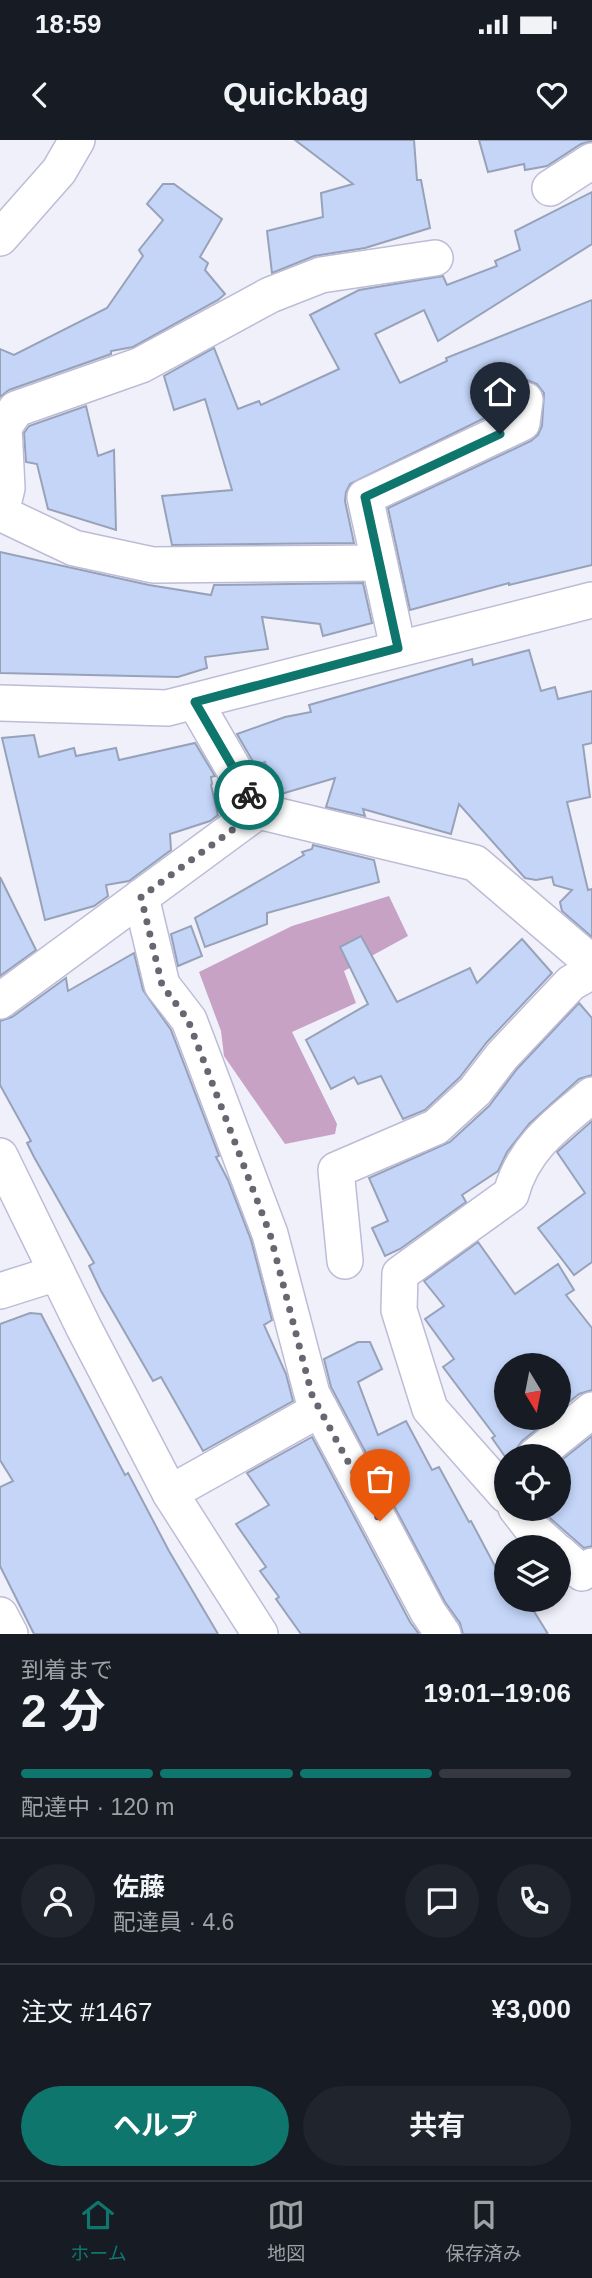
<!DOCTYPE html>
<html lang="ja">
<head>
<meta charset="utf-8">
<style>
  body { margin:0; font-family:Helvetica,"Noto Sans JP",sans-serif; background:#20242c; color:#f1f3f6; height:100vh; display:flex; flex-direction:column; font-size:26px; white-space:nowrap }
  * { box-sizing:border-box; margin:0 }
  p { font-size:23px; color:#9ea1a6 }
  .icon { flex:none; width:38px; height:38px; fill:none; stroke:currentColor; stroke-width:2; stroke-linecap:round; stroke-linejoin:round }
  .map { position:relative; height:1494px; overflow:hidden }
  .details { display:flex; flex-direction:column; background:#171b24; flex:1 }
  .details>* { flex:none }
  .needle { width:46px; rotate:170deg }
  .buttons { position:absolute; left:494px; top:1213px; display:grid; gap:14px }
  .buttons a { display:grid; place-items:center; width:77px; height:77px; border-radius:50%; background:#171b24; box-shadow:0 4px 10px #0003; font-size:35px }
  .pin { position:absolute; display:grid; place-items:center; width:60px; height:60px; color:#fff; margin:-72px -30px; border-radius:50% 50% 50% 0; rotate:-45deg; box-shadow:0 0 7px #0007 }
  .pin .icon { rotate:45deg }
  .courier { position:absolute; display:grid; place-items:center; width:70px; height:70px; margin:-35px; border:5px solid #0f766e; border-radius:50%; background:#fff; color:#222; box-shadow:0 2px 9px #0007 }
  .head em { font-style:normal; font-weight:700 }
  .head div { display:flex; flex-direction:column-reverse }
  .head { display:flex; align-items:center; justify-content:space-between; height:119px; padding:0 21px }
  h1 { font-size:46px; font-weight:700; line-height:52px }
  .bar { display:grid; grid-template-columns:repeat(4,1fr); gap:10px 7px; align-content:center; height:84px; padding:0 21px }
  .bar i { height:9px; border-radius:5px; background:#363941 }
  .bar .current { background:#0f766e }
  .bar p { grid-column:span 4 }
  .line { display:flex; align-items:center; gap:18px; padding:0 21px; border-top:2px solid #363941 }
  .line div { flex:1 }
  .round { display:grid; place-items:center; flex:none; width:74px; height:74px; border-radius:37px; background:#20242c }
  .button { display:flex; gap:14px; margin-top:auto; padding:14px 21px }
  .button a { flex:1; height:80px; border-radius:42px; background:#0f766e; color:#fff; font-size:28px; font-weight:700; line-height:80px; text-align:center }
  .button a+a { background:#20242c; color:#f1f3f6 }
  .status { display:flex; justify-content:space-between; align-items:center; height:49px; padding:0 35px; background:#171b24; direction:ltr }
  .status svg { height:19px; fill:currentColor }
  header { display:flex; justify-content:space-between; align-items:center; height:91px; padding:0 21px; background:#171b24; font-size:32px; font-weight:700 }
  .tabs { display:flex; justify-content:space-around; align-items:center; height:98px; border-top:2px solid #363941; background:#171b24; font-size:19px; color:#9ea1a6 }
  .tabs a { display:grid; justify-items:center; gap:4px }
  .tabs .current { color:#0f766e }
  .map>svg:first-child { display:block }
  .forest { fill:#c8a2c4 }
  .building { fill:#c4d5f8; stroke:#97a2b9; stroke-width:2 }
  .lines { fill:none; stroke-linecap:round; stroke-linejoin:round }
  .minor-casing { stroke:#bdbcd6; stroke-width:38 }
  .minor { stroke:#fff; stroke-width:35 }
  .done { stroke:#676771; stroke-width:7; stroke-dasharray:0 12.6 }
  .route { stroke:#0f766e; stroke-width:9 }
</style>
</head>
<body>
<div class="status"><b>18:59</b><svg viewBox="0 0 49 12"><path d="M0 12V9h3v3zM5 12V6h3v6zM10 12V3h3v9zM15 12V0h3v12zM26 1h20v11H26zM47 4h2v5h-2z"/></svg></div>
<header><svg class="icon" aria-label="back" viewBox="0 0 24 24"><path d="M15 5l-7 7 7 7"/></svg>Quickbag<svg class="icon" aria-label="heart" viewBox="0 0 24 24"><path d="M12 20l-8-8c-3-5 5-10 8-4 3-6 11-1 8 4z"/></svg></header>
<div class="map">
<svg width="592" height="1494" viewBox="0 0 592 1494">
  <rect width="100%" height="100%" fill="#f0f0fb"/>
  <!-- forest -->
  <path class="forest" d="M389,756L408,796L344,831L356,863L292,892L337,984L335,994L285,1004L224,916L221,891L199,832L292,786Z"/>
  <!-- building -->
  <g class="building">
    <path d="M295,0H414L417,40H421L430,88L365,108L314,116L272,133L267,91L323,77L321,53L353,44Z"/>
    <path d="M479,0H592V1L581,4L547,26L525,30L524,24L488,32Z"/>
    <path d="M163,44H174L222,79L200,117L208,123L205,130L225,154L218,160L133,207L111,211V214L9,250L0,257V209L14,215L107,168L143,116L139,110L163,80L147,64Z"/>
    <path d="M592,52V104L438,201L424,170L375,194L400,243L447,221L446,218L592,160V425L509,445V443L410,470L388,368L531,301L538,295L542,286L544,253L537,244L527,240L518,241L509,247L503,269L350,344L346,352L345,361L354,403L172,405L162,356L232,350L205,259L174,270L164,236L214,208L238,269L259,261L261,265L339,229L310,175L359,150L443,136L447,145L497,126L495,121L520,110L515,91Z"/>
    <path d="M86,266L98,316L114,310L116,390L48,369L37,324L26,322L24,293L29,286Z"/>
    <path d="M0,412L149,445L211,455L214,445L363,443L372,483L323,496L320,484L262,477L268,509L205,517L207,528L178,537L0,533Z"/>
    <path d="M529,510L541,551L555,547L558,559L592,551V603L583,605L590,657L567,662L588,750L592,749V797L562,771L560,762L572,750L554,745L552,737L536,740L525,738L459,664L451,694L363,669L365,676L326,667L335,638L278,655L275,654L265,622L255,625L237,594L285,577L311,572L309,565L472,519L473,525Z"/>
    <path d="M34,595L39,617L74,608L76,616L116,608L119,620L195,603L215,636L211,637L212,644L211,645L218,675L210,681L170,694L171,710L129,741L106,745L108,756L94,766L45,780L2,598Z"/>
    <path d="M313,705L374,720L379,742L267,773V784L205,807L195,778L304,715L302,712L312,709Z"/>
    <path d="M0,737L36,810L0,836Z"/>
    <path d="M191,786L202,816L178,826L171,794Z"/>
    <path d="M361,796L397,862L470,828L477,843L522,799L552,833L487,902L460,937L425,970L403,979L381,936L358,944L354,937L331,949L306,900L368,864L340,807Z"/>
    <path d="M134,813L143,850L171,890L219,1016L216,1017L228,1040L251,1100L272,1180L264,1185L286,1234L293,1261L203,1311L161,1237L153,1241L101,1151L89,1126L94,1123L34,1017L27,1003L31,1001L0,945V881L12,877L66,838L68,851Z"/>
    <path d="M579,863L592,878V935L579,939L529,984L507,1012L498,1031L462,1055L466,1062L400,1109L385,1116L372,1088L388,1081L369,1038L450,1002L489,966L517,929Z"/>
    <path d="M592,981V1122L574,1135L538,1088L585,1053L557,1012Z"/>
    <path d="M478,1102L515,1154L558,1124L574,1150L566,1155L592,1188V1250L579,1254L558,1271V1225H506V1278H551L522,1301L517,1308L515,1316L506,1318L492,1298L495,1296L443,1227L454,1219L425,1179L444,1166L424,1141Z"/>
    <path d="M30,1173L41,1174L125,1335L128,1333L169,1411L218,1494H34L0,1426V1347L13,1341L0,1320V1184Z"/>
    <path d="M358,1202H370L382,1229L358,1242L378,1295L406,1281L432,1330L439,1327L469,1382L471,1381L506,1447V1460H527L548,1494H463L460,1483L445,1462L331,1247L324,1219Z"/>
    <path d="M592,1296V1406L584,1408L551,1379L543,1368H558V1323Z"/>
    <path d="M312,1297L410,1482L419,1494H301L276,1459L279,1457L260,1431L266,1427L236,1384L269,1365L247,1333Z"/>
  </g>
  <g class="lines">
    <!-- minor casing -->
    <g class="minor-casing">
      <g id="minor">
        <path d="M550,48L592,21"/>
        <path d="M0,98L59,31L77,0"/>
        <path d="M0,373L74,408L153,425L379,423"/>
        <path d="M1,373L7,348L4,287L16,269L141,225L270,155L321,135L435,118"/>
        <path d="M398,508L365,357L522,283L525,260"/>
        <path d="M195,562L258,671L475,723L592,823"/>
        <path d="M0,563L167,568L592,460"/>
        <path d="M141,757L162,845L189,880L270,1094L312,1254L428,1472L443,1494"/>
        <path d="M0,861L258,671"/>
        <path d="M0,1016L84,1188L170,1353L260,1494"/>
        <path d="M345,1121L336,1030L436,987L475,951L502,916L571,843L592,831"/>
        <path d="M0,1151L57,1133"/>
        <path d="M535,1316L592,1270"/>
        <path d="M170,1353L320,1269"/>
        <path d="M506,1355L430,1269L399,1170L400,1134L511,1054C523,1008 557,984 592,955"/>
        <path d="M516,1368L533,1390L552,1407"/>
        <path d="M558,1412L582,1433L592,1426"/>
        <path d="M0,1475L10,1494"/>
      </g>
    </g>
    <!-- minor -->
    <use href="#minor" class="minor"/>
  </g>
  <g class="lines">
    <!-- done -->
    <path class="done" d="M249,655L258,671L141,757L162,845L188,880L270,1094L312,1255L380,1381"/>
    <!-- route -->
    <path class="route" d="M249,655L195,562L398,508L365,357L500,294"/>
  </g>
</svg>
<div class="buttons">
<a><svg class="needle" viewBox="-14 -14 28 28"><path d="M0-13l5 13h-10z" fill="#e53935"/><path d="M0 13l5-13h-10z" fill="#9ea1a6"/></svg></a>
<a><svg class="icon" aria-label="locate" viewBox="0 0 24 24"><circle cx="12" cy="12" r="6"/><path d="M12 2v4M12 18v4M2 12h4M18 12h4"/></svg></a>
<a><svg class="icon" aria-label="layers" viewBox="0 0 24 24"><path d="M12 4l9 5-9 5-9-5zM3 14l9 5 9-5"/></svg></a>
</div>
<div class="pin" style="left:380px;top:1381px;background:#ea580c"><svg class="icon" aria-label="bag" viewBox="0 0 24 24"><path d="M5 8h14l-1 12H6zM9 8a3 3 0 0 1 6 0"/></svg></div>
<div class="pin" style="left:500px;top:294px;background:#1f2937"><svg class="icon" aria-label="home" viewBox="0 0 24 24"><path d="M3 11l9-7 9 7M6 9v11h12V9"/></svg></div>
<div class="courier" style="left:249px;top:655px"><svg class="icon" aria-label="bike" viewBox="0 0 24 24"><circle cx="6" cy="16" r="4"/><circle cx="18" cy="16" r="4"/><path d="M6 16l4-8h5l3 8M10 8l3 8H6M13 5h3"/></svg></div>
</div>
<section class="details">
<div class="head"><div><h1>2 分</h1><p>到着まで</p></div><em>19:01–19:06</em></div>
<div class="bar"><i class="current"></i><i class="current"></i><i class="current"></i><i></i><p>配達中 · 120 m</p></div>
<div class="line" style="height:126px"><a class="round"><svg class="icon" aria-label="person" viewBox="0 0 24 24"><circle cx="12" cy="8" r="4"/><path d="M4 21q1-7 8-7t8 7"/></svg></a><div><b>佐藤</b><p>配達員 · 4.6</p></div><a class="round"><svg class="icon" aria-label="chat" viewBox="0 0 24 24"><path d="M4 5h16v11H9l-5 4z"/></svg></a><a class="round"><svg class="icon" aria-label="phone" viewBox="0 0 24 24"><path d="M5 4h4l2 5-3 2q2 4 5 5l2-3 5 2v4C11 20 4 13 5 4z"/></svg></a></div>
<div class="line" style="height:91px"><div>注文 #1467</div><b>¥3,000</b></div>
<div class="button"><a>ヘルプ</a><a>共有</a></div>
</section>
<nav class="tabs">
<a class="current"><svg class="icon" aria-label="home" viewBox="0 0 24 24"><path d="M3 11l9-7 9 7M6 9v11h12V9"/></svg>ホーム</a>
<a><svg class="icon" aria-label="map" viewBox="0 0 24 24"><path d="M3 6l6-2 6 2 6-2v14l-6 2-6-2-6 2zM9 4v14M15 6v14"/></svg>地図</a>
<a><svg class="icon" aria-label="saved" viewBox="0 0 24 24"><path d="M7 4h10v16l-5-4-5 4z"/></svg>保存済み</a>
</nav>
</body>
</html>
